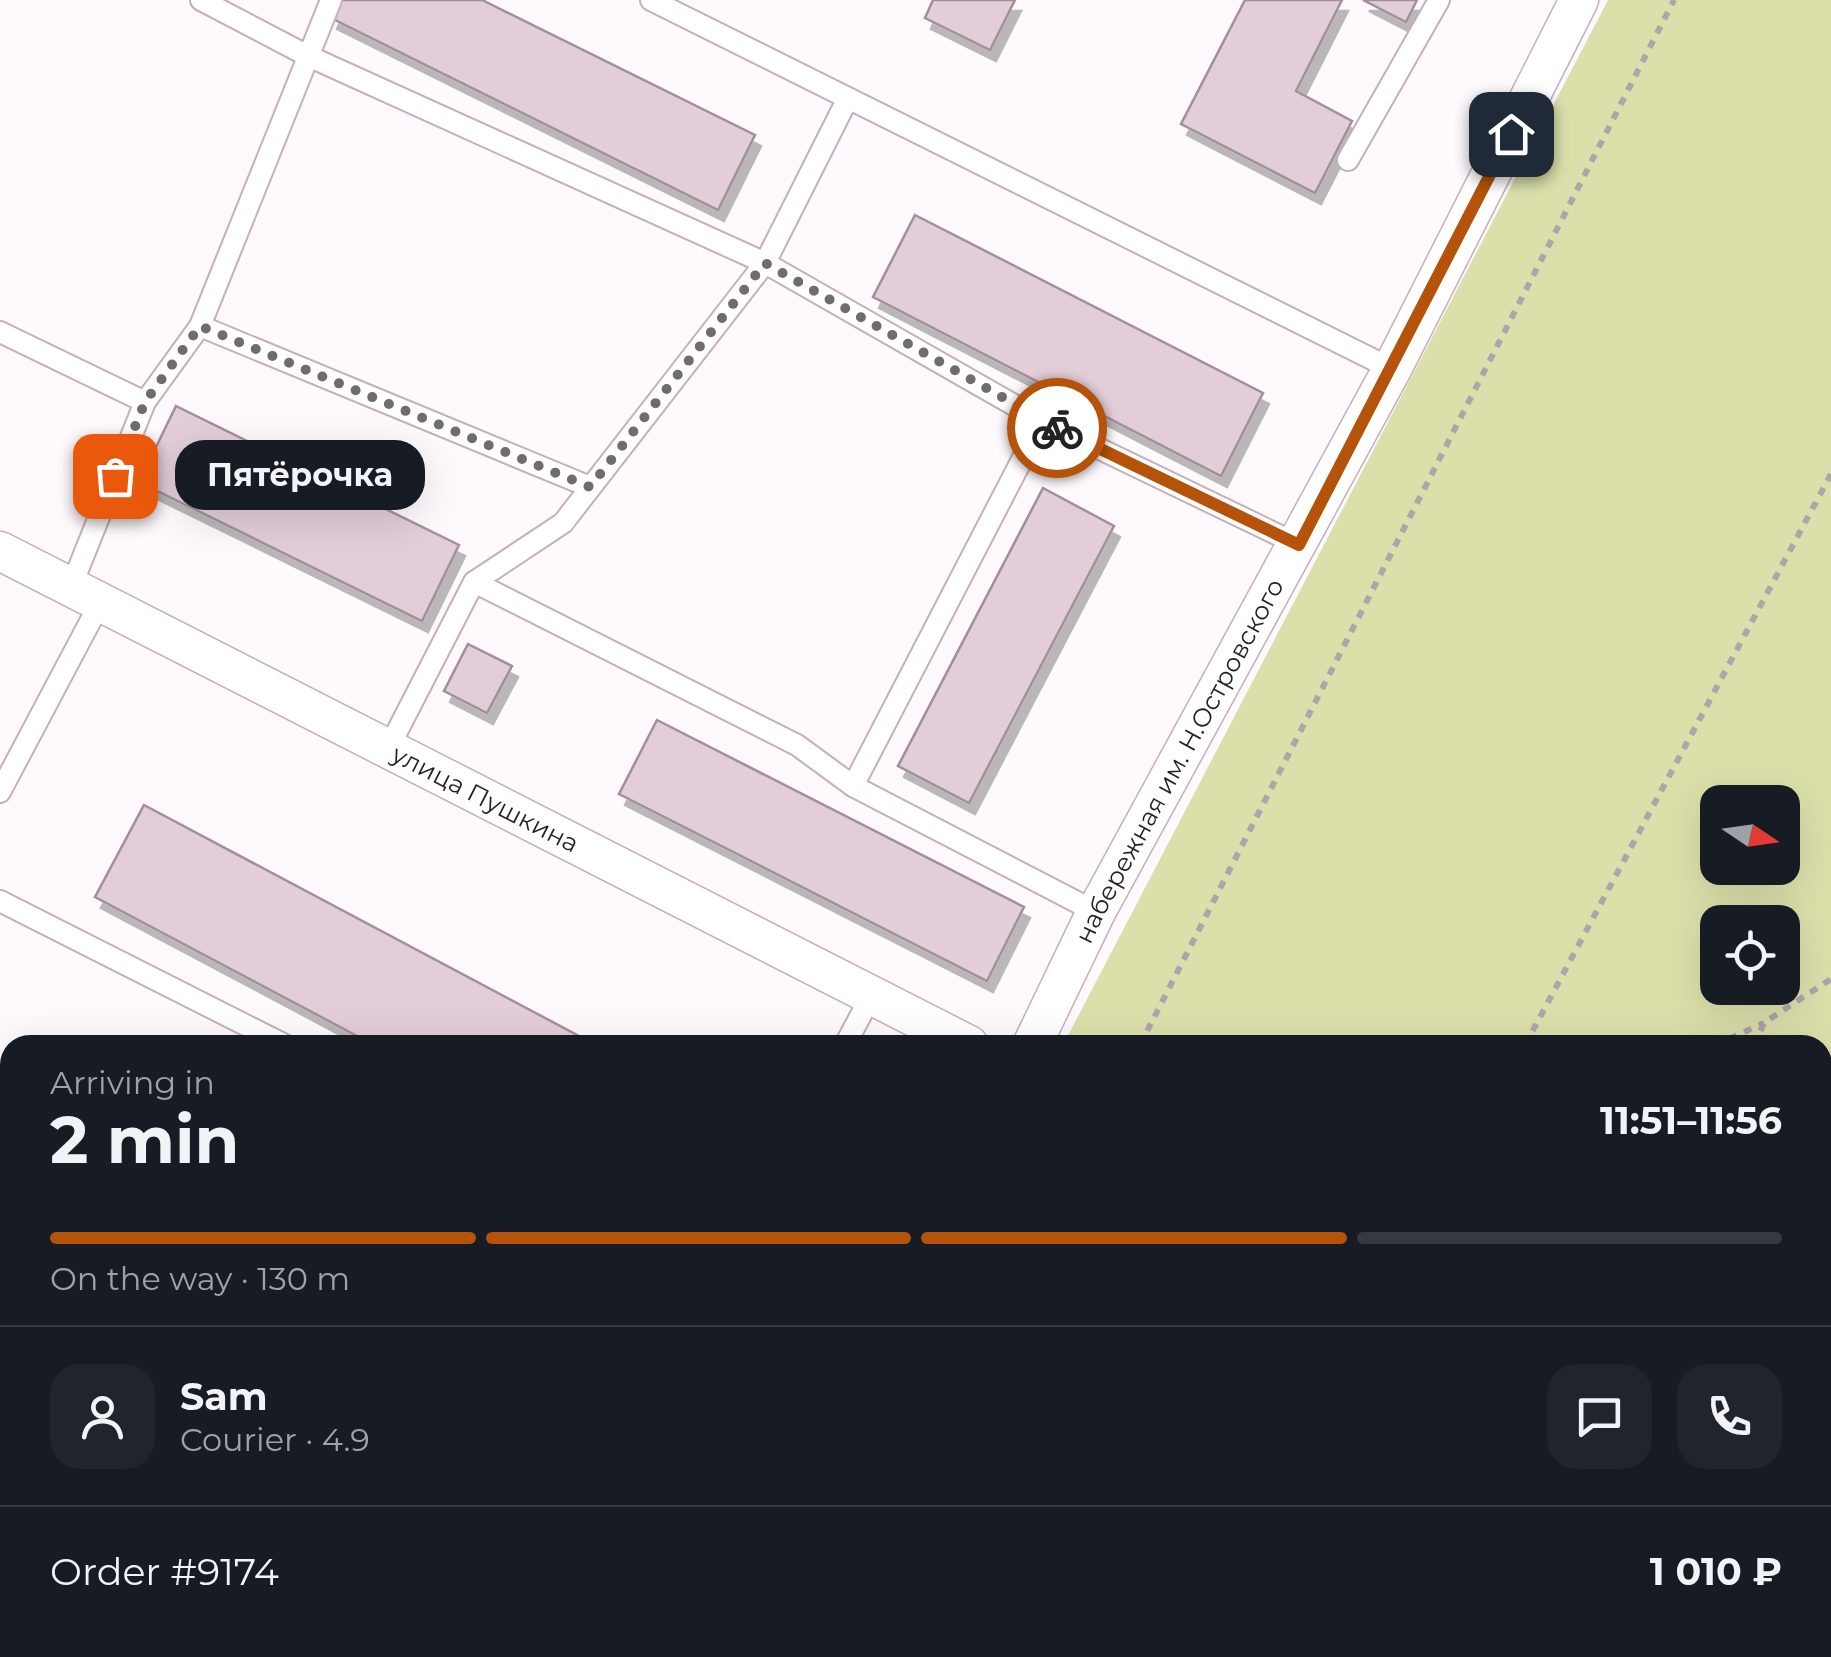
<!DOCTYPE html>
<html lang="en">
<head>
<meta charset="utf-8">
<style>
  body { margin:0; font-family:Montserrat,sans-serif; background:#20242c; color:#f1f3f6; height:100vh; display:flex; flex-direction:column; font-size:38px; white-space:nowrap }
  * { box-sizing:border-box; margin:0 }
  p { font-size:32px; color:#9ea1a6 }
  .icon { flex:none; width:55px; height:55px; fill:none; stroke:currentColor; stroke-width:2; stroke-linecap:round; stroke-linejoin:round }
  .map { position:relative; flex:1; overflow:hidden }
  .details { position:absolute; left:0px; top:1035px; width:1832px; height:622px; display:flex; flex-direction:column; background:#171b24; border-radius:30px 30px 0 0; box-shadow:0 10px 40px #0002 }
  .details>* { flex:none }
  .needle { width:65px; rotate:103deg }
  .buttons { position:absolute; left:1700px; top:785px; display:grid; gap:20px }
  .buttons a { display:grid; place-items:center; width:100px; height:100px; border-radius:20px; background:#171b24; box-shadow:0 10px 40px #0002; font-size:50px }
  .pin { position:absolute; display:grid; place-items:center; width:85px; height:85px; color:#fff; margin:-42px; border-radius:20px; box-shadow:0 5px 15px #0006 }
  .courier { position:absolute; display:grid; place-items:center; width:100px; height:100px; margin:-50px; border:8px solid #b45309; border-radius:50%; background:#fff; color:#222; box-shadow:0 2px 12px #0007 }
  .bubble { position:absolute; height:70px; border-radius:30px; background:#171b24; box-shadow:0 10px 40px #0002; font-size:32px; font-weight:700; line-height:70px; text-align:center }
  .summary em { font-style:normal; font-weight:700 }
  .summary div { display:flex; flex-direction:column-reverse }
  .summary { display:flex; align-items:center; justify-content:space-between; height:170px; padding:0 50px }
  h1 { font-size:65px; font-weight:700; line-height:75px }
  .bar { display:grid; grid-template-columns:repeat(4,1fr); gap:15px 10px; align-content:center; height:120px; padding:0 50px }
  .bar i { height:12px; border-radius:8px; background:#363941 }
  .bar .on { background:#b45309 }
  .bar p { grid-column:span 4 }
  .line { display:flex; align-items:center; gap:25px; padding:0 50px; border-top:2px solid #363941 }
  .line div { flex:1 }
  .round { display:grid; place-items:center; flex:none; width:105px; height:105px; border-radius:30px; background:#20242c }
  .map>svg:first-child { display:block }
  .green { fill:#dbe0ab; fill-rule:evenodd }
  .building { fill:#e2cdd9; stroke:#a28f9a; stroke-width:2.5; filter:url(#shadow) }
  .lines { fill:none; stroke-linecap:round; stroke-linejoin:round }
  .service-casing { stroke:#c4b0bc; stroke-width:24 }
  .minor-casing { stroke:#c4b0bc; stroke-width:41 }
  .path { stroke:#aca6aa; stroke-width:6; stroke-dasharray:8 8; stroke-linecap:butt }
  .service { stroke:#fff; stroke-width:20 }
  .minor { stroke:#fff; stroke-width:38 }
  .done { stroke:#716b6e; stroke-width:10; stroke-dasharray:0 18 }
  .route { stroke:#b45309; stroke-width:12 }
  .labels { text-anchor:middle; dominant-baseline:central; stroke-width:8; stroke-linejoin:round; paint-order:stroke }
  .street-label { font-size:25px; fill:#251e22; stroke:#fff }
</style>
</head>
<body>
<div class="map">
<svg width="1831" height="1657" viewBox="0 0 1831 1657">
  <defs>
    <filter id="shadow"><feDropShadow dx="6" dy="11" stdDeviation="0" flood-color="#0004"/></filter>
  </defs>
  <rect width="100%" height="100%" fill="#fdf9fc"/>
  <!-- green -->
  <g class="green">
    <path d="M1608,0H1831V1073L1823,1088L1822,1045H1063ZM1718,802H1782V868H1718ZM1782,922V988H1718V922Z"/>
    <path d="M1831,1113V1293L1823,1296L1822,1116Z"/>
  </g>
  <!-- building -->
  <g class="building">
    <path d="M340,0H482L755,135L718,210L331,18Z"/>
    <path d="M933,0H1015L990,50L925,18Z"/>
    <path d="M1245,0H1342L1296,91L1352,121L1315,193L1181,124Z"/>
    <path d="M1363,0H1417L1406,22Z"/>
    <path d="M915,215L1263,393L1221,476L873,297Z"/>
    <path d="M176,406L459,545L422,621L139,482Z"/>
    <path d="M1043,488L1114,526L969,803L898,766Z"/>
    <path d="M468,644L512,666L487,713L444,691Z"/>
    <path d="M657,720L1024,907L987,981L619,794Z"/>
    <path d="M144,805L596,1045H374L95,897Z"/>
    <path d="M0,1186L10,1191V1243L0,1238Z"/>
    <path d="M45,1648H206L224,1657H63Z"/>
    <path d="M589,1648H691L686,1657H584Z"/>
  </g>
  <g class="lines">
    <!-- service casing -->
    <g class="service-casing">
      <g id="service">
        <path d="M201,0L306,55L765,263L1042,421L1299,545"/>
        <path d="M651,0L1392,369"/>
        <path d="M1348,160L1439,0"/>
        <path d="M200,326L590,487"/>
        <path d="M0,332L145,402L71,587"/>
        <path d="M145,402L200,326L331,0"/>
        <path d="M474,582L797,745L853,786L1042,421"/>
        <path d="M388,749L474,582L563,523L765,263L847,100"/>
        <path d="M853,786L1096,912"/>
        <path d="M0,792L100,603"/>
        <path d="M0,901L285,1045"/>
        <path d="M845,1045L870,998"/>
        <path d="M454,1648L473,1657"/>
        <path d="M528,1657L533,1648"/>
        <path d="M1503,1657L1507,1648"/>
      </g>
    </g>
    <!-- minor casing -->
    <g class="minor-casing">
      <g id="minor">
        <path id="s1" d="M0,551L969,1045"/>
        <path id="s2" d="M1032,1045L1096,912L1392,369L1579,0"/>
        <path d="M726,1657L730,1648"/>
      </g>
    </g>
    <!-- path -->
    <g class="path">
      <path d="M1140,1045L1674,0"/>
      <path d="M1525,1045L1831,474"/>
      <path d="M1715,1045L1764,1023"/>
      <path d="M1753,1045L1765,1022L1831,979"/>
      <path d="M824,1657L829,1648"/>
      <path d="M1189,1657L1194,1648"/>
    </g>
    <!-- service -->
    <use href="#service" class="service"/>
    <!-- minor -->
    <use href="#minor" class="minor"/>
  </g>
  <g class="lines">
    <!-- done -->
    <path class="done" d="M115,476L145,402L200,326L590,487L765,263L1057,428"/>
    <!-- route -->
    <path class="route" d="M1057,428L1299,545L1511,134"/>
  </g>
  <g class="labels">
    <!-- street labels -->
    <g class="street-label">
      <text stroke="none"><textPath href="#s2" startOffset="320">набережная им. Н.Островского</textPath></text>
      <text stroke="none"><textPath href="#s1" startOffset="545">улица Пушкина</textPath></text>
    </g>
  </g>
</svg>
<div class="buttons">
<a><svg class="needle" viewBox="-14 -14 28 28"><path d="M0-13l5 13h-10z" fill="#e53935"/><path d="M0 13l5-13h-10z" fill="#9ea1a6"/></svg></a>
<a><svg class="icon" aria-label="locate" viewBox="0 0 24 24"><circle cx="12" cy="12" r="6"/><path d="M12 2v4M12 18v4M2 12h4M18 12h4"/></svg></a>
</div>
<div class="pin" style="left:115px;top:476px;background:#ea580c"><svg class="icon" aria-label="bag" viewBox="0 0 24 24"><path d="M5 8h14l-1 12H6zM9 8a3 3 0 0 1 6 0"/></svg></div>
<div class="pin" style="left:1511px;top:134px;background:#1f2937"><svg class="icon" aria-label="home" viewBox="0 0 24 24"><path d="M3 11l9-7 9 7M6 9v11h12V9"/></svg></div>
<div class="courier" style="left:1057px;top:428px"><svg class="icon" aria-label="bike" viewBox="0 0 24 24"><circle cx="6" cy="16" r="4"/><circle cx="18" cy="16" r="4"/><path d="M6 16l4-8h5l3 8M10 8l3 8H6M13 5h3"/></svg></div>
<div class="bubble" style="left:175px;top:440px;width:250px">Пятёрочка</div>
<section class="details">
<div class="summary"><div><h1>2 min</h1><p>Arriving in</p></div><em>11:51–11:56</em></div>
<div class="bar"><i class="on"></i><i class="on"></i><i class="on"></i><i></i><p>On the way · 130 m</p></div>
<div class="line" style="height:180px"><a class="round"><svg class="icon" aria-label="person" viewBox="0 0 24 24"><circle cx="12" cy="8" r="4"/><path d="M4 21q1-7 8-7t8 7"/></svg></a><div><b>Sam</b><p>Courier · 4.9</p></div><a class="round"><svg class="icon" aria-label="chat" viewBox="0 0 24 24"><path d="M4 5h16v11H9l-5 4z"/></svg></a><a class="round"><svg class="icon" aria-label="phone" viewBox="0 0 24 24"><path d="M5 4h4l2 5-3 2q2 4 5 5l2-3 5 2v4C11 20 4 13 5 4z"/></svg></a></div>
<div class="line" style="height:130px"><div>Order #9174</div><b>1 010 ₽</b></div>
</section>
</div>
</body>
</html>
